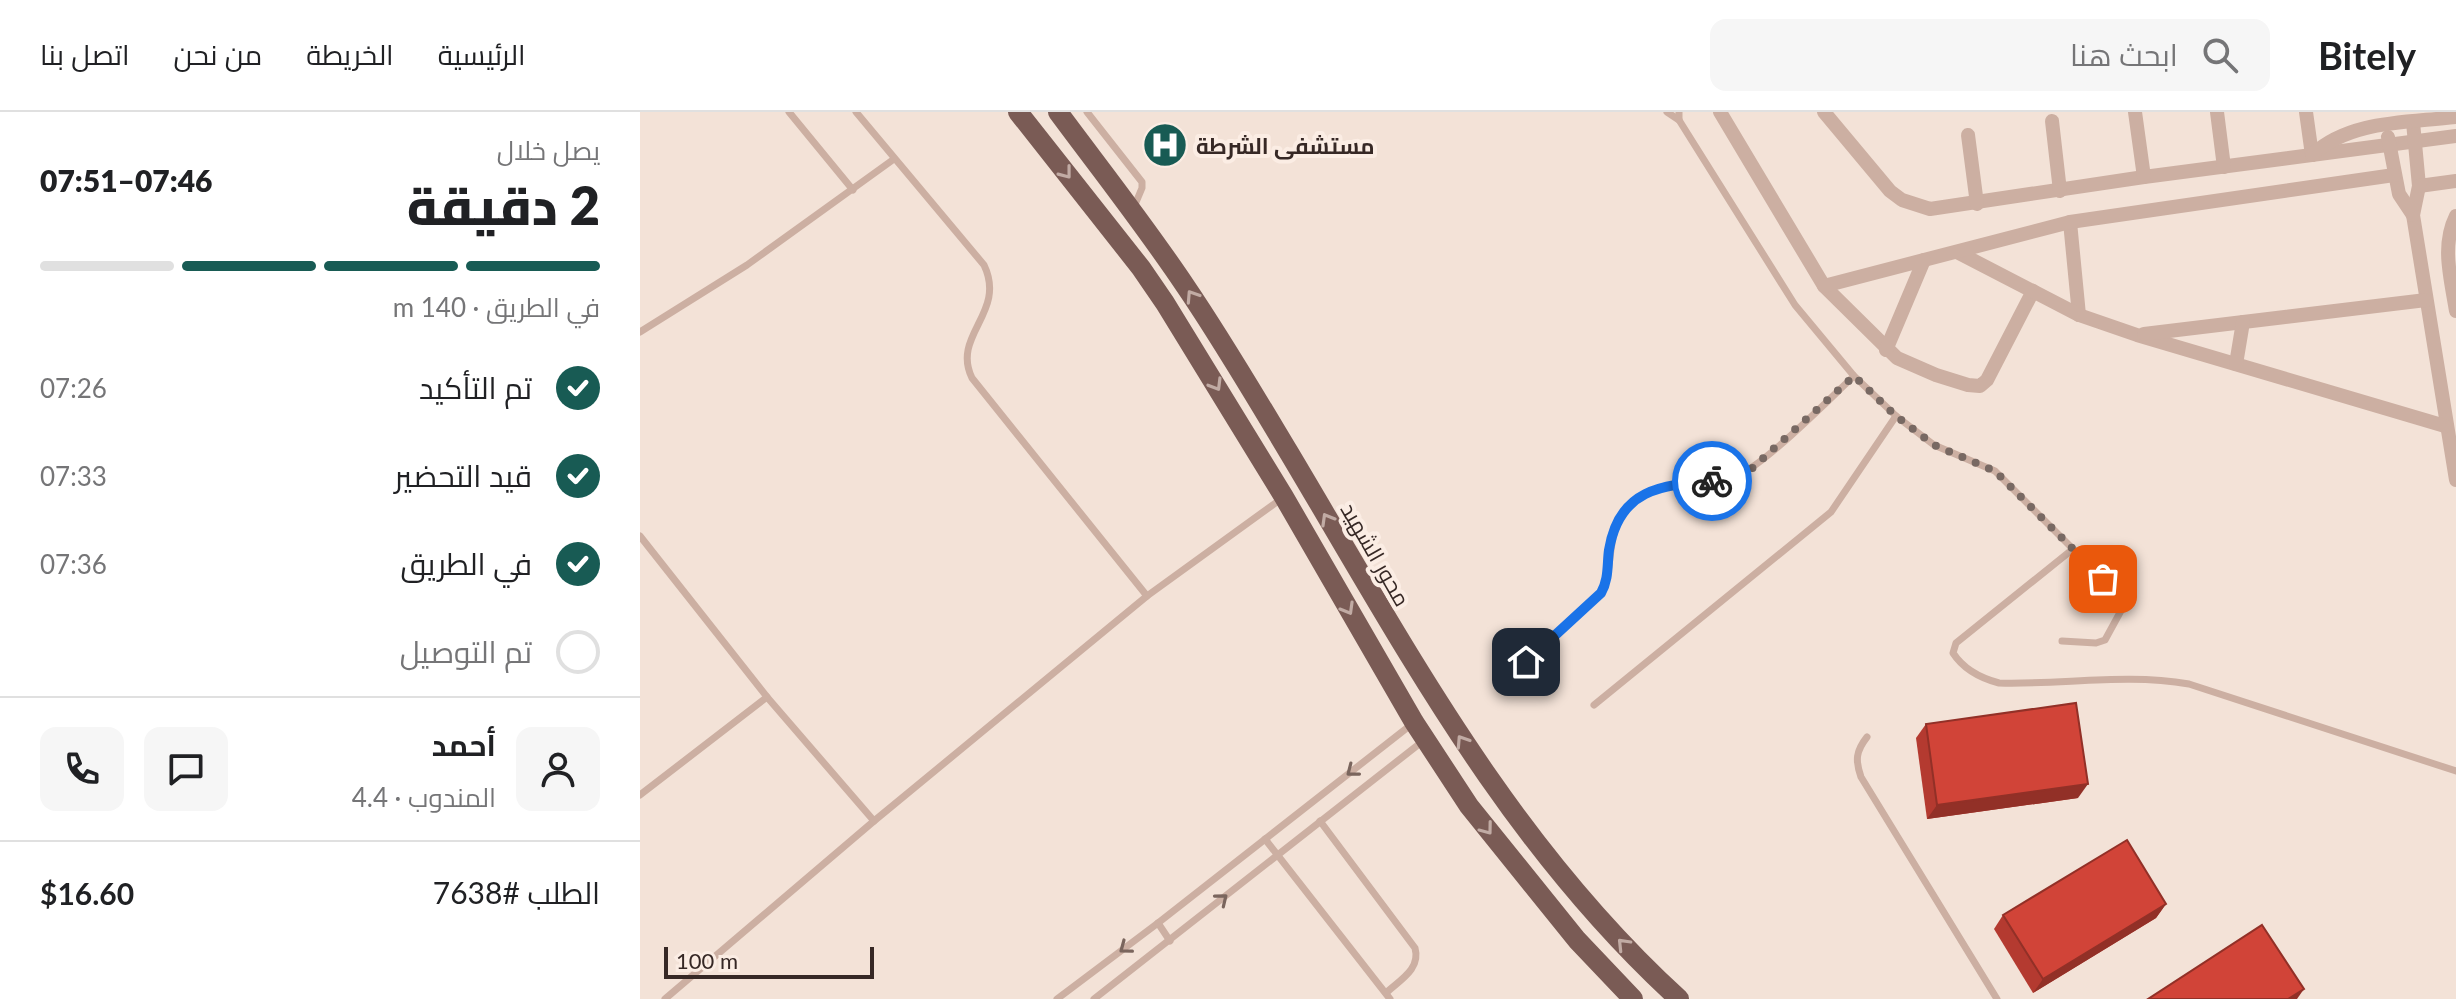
<!DOCTYPE html>
<html lang="ar">
<head>
<meta charset="utf-8">
<style>
  body { margin:0; font-family:Lato,Cairo,sans-serif; background:#f6f6f6; color:#202124; direction:rtl; height:100vh; display:flex; flex-direction:column; font-size:30px; white-space:nowrap }
  * { box-sizing:border-box; margin:0 }
  p { font-size:26px; color:#757577 }
  .icon { flex:none; width:44px; height:44px; fill:none; stroke:currentColor; stroke-width:2; stroke-linecap:round; stroke-linejoin:round }
  .map { position:relative; flex:1; overflow:hidden; direction:ltr }
  .sheet { display:flex; flex-direction:column; background:#fff; width:640px }
  .sheet>* { flex:none }
  .scale { position:absolute; left:24px; bottom:20px; width:210px; box-sizing:border-box; padding-left:8px; border:4px solid #362825; border-top:0; font-size:22px; line-height:28px; white-space:nowrap; color:#362825; -webkit-text-stroke:6px #fbede4; paint-order:stroke }
  .pin { position:absolute; display:grid; place-items:center; width:68px; height:68px; color:#fff; margin:-34px; border-radius:16px; box-shadow:0 4px 12px #0006 }
  .courier { position:absolute; display:grid; place-items:center; width:80px; height:80px; margin:-40px; border:6px solid #1a73e8; border-radius:50%; background:#fff; color:#222; box-shadow:0 2px 10px #0007 }
  .summary em { font-style:normal; font-weight:800 }
  .summary div { display:flex; flex-direction:column-reverse }
  .summary { display:flex; align-items:center; justify-content:space-between; height:136px; padding:0 40px }
  h1 { font-size:52px; font-weight:800; line-height:60px }
  .bar { display:grid; grid-template-columns:repeat(4,1fr); gap:12px 8px; align-content:center; height:96px; padding:0 40px }
  .bar i { height:10px; border-radius:6px; background:#e0e0e0 }
  .bar .selected { background:#185b54 }
  .bar p { grid-column:span 4 }
  .line { display:flex; align-items:center; gap:20px; padding:0 40px; border-top:2px solid #e0e0e0 }
  .line div { flex:1 }
  .round { display:grid; place-items:center; flex:none; width:84px; height:84px; border-radius:16px; background:#f6f6f6 }
  ol { padding:0 40px; list-style:none }
  li { display:flex; align-items:center; gap:24px; height:88px }
  li p { margin-inline-start:auto }
  li .icon { padding:8px; border-radius:50%; background:#185b54; color:#fff; stroke-width:4 }
  li:last-child { color:#757577 }
  li i { width:44px; height:44px; border:4px solid #e0e0e0; border-radius:50% }
  header { display:flex; align-items:center; gap:48px; box-sizing:border-box; height:112px; padding:0 40px; background:#fff; border-bottom:2px solid #e0e0e0 }
  header strong { font-size:38px }
  nav { display:flex; gap:44px; margin-inline-start:auto; font-size:28px }
  .search { width:560px; height:72px; background:#f6f6f6; display:flex; align-items:center; gap:20px; box-sizing:border-box; padding:0 28px; border-radius:16px; color:#757577; font-size:30px }
  main { display:flex; flex:1; min-height:0 }
  .map>svg:first-child { display:block }
  .lines { fill:none; stroke-linecap:round; stroke-linejoin:round }
  .service { stroke:#ccafa2; stroke-width:7 }
  .minor { stroke:#ccafa2; stroke-width:14 }
  .primary { stroke:#7a5b55; stroke-width:20 }
  .wall { fill:#b43a30 }
  .shaded-wall { fill:#923027 }
  .building { fill:#d14438; stroke:#923027; stroke-width:2 }
  .oneway { stroke:#c1aba4 }
  .oneway2 { stroke:#7a655d }
  .done { stroke:#786963; stroke-width:8; stroke-dasharray:0 14.4 }
  .route { stroke:#1a73e8; stroke-width:10 }
  .labels { text-anchor:middle; dominant-baseline:central; stroke-width:8; stroke-linejoin:round; paint-order:stroke }
  .poi-label { font-size:22px; font-weight:bold; fill:#362825; stroke:#fbede4; text-anchor:start }
  .street-label { font-size:22px; fill:#362825; stroke:#fbede4 }
</style>
</head>
<body>
<header>
<strong>Bitely</strong>
<div class="search"><svg class="icon" aria-label="search" viewBox="0 0 24 24"><circle cx="10" cy="10" r="6"/><path d="M15 15l6 6"/></svg>ابحث هنا</div>
<nav><a>الرئيسية</a><a>الخريطة</a><a>من نحن</a><a>اتصل بنا</a></nav>
</header>
<main>
<div class="map">
<svg width="1816" height="887" viewBox="0 0 1816 887">
  <rect width="100%" height="100%" fill="#f3e2d7"/>
  <g class="lines">
    <!-- service -->
    <g class="service">
      <path d="M149,0L213,78"/>
      <path d="M216,0L344,153C367,201 311,223 332,266L507,484"/>
      <path d="M447,0L502,70V76L494,95"/>
      <path d="M1027,0L1039,8"/>
      <path d="M1039,0V8L1155,193L1214,264L1256,304L1294,333L1355,359L1481,485L1483,495L1465,528L1456,531L1422,529"/>
      <path d="M0,220L107,153L254,47"/>
      <path d="M0,424L127,585L234,709"/>
      <path d="M1433,437L1316,531L1313,541C1324,558 1340,566 1359,571C1423,573 1485,561 1549,572L1816,659"/>
      <path d="M886,550L961,481C976,453 963,424 989,395C1016,363 1056,377 1092,366C1120,358 1189,287 1214,264"/>
      <path d="M954,593L1191,400L1256,304"/>
      <path d="M1227,625C1216,639 1215,648 1221,665L1357,887"/>
      <path d="M0,683L127,585"/>
      <path d="M680,709L775,836C781,857 760,868 746,881"/>
      <path d="M625,727L750,887"/>
      <path d="M518,811L530,829"/>
      <path d="M25,887L234,709L507,484L641,387"/>
      <path d="M417,887L518,811L772,612"/>
      <path d="M454,887L783,629"/>
    </g>
    <!-- minor -->
    <g class="minor">
      <path d="M1080,0L1184,174L1257,246L1296,263L1328,273L1340,274L1347,268L1393,179"/>
      <path d="M1184,0L1250,79L1262,88L1290,97L1504,65L1816,24"/>
      <path d="M1495,0L1504,65"/>
      <path d="M1577,0L1584,55"/>
      <path d="M1666,0L1672,43"/>
      <path d="M1412,9L1420,79"/>
      <path d="M1773,10L1779,74L1773,103L1816,368"/>
      <path d="M1328,23L1337,92"/>
      <path d="M1748,25L1759,82L1773,103"/>
      <path d="M1672,43C1710,8 1767,11 1816,5"/>
      <path d="M1779,74L1816,69"/>
      <path d="M1816,104C1801,134 1811,167 1816,199"/>
      <path d="M1430,110L1439,203"/>
      <path d="M1317,140L1439,203L1497,223L1805,314"/>
      <path d="M1184,174L1430,110L1754,63"/>
      <path d="M1504,222L1786,188"/>
      <path d="M1246,238L1284,148"/>
      <path d="M1596,252L1603,210"/>
    </g>
    <!-- primary -->
    <g class="primary">
      <path d="M378,0L501,156L525,191L644,385L774,610L829,694L937,828L993,887"/>
      <path d="M418,0C461,58 506,115 546,175C582,228 615,284 648,339C765,535 868,731 1039,887"/>
    </g>
  </g>
  <!-- wall -->
  <g class="wall">
    <path d="M1286,612L1438,686L1287,707L1276,626Z"/>
    <path d="M1526,792L1516,806L1393,881L1354,817L1363,803Z"/>
  </g>
  <!-- shaded-wall -->
  <g class="shaded-wall">
    <path d="M1448,672L1438,686L1287,707L1297,693Z"/>
    <path d="M1526,792L1516,806L1393,881L1403,867Z"/>
    <path d="M1664,877L1657,887H1648Z"/>
  </g>
  <!-- building -->
  <g class="building">
    <path d="M1436,591L1448,672L1297,693L1286,612Z"/>
    <path d="M1487,728L1526,792L1403,867L1363,803Z"/>
    <path d="M1622,813L1664,877L1648,887H1508Z"/>
  </g>
  <!-- one-way arrows -->
  <defs><path id="oneway-chevron" d="M-2-3.5L2.5 0L-2 3.5" fill="none" stroke-width="1.6" stroke-linecap="round" stroke-linejoin="round" transform="scale(2)"/></defs>
  <g class="oneway">
    <use href="#oneway-chevron" transform="translate(426 61) rotate(52)"/>
    <use href="#oneway-chevron" transform="translate(552 184) rotate(-123)"/>
    <use href="#oneway-chevron" transform="translate(576 273) rotate(59)"/>
    <use href="#oneway-chevron" transform="translate(687 407) rotate(-120)"/>
    <use href="#oneway-chevron" transform="translate(708 497) rotate(60)"/>
    <use href="#oneway-chevron" transform="translate(822 629) rotate(-123)"/>
    <use href="#oneway-chevron" transform="translate(847 717) rotate(53)"/>
    <use href="#oneway-chevron" transform="translate(983 832) rotate(-134)"/>
  </g>
  <g class="oneway2">
    <use href="#oneway-chevron" transform="translate(712 659) rotate(142)"/>
    <use href="#oneway-chevron" transform="translate(582 787) rotate(-39)"/>
    <use href="#oneway-chevron" transform="translate(485 836) rotate(143)"/>
  </g>
  <g class="lines">
    <!-- done -->
    <path class="done" d="M1072,369L1091,366L1109,359L1214,264L1256,304L1294,333L1355,359L1463,467"/>
    <!-- route -->
    <path class="route" d="M886,550L961,481C969,467 967,453 969,438C979,377 1021,373 1072,369"/>
  </g>
  <!-- icons -->
  <defs>
    <g id="hospital-disc" transform="scale(2.3)"><circle r="9.5" fill="#185b54" stroke="#fbede4"/><path d="M-5-5h3v3.5h4V-5h3V5h-3V1.5h-4V5h-3Z" fill="#fff"/></g>
  </defs>
  <g fill-rule="evenodd">
    <use href="#hospital-disc" x="525" y="33"/>
  </g>
  <g class="labels">
    <!-- poi labels -->
    <g class="poi-label">
      <text x="556" y="33">مستشفى الشرطة</text>
    </g>
    <!-- street labels -->
    <g class="street-label">
      <text transform="translate(736 442) rotate(60)">محور الشهيد</text>
    </g>
  </g>
</svg>
<div class="scale">100 m</div>
<div class="pin" style="left:1463px;top:467px;background:#ea580c"><svg class="icon" aria-label="bag" viewBox="0 0 24 24"><path d="M5 8h14l-1 12H6zM9 8a3 3 0 0 1 6 0"/></svg></div>
<div class="pin" style="left:886px;top:550px;background:#1f2937"><svg class="icon" aria-label="home" viewBox="0 0 24 24"><path d="M3 11l9-7 9 7M6 9v11h12V9"/></svg></div>
<div class="courier" style="left:1072px;top:369px"><svg class="icon" aria-label="bike" viewBox="0 0 24 24"><circle cx="6" cy="16" r="4"/><circle cx="18" cy="16" r="4"/><path d="M6 16l4-8h5l3 8M10 8l3 8H6M13 5h3"/></svg></div>
</div>
<section class="sheet">
<div class="summary"><div><h1>2 دقيقة</h1><p>يصل خلال</p></div><em>07:46–07:51</em></div>
<div class="bar"><i class="selected"></i><i class="selected"></i><i class="selected"></i><i></i><p>في الطريق · 140 m</p></div>
<ol>
<li><svg class="icon" aria-label="check" viewBox="0 0 24 24"><path d="M5 12l5 5 9-10"/></svg>تم التأكيد<p>07:26</p></li>
<li><svg class="icon" aria-label="check" viewBox="0 0 24 24"><path d="M5 12l5 5 9-10"/></svg>قيد التحضير<p>07:33</p></li>
<li><svg class="icon" aria-label="check" viewBox="0 0 24 24"><path d="M5 12l5 5 9-10"/></svg>في الطريق<p>07:36</p></li>
<li><i></i>تم التوصيل</li>
</ol>
<div class="line" style="height:144px"><a class="round"><svg class="icon" aria-label="person" viewBox="0 0 24 24"><circle cx="12" cy="8" r="4"/><path d="M4 21q1-7 8-7t8 7"/></svg></a><div><b>أحمد</b><p>المندوب · 4.4</p></div><a class="round"><svg class="icon" aria-label="chat" viewBox="0 0 24 24"><path d="M4 5h16v11H9l-5 4z"/></svg></a><a class="round"><svg class="icon" aria-label="phone" viewBox="0 0 24 24"><path d="M5 4h4l2 5-3 2q2 4 5 5l2-3 5 2v4C11 20 4 13 5 4z"/></svg></a></div>
<div class="line" style="height:104px"><div>الطلب #7638</div><b>$16.60</b></div>
</section>
</main>
</body>
</html>
